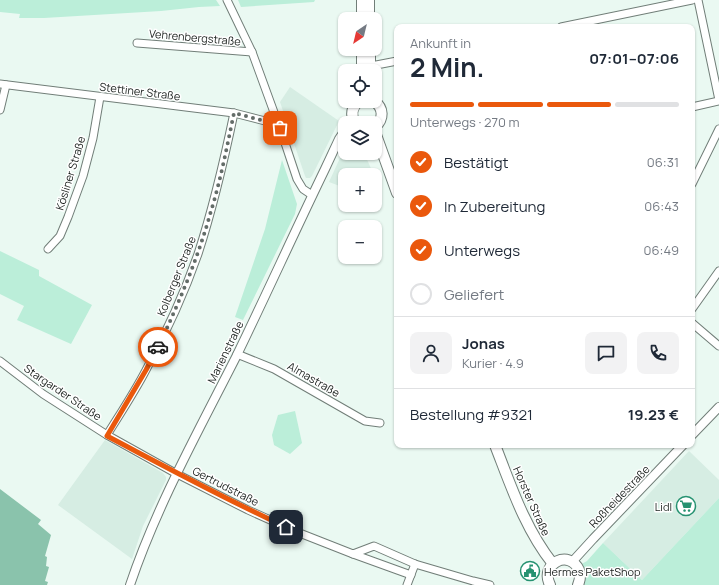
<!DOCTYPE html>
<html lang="de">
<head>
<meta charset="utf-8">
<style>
  body { margin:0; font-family:Manrope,sans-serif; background:#f2f2f3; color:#1f2937; height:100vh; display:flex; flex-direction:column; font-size:15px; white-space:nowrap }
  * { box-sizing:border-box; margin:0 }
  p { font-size:13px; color:#747a83 }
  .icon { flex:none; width:22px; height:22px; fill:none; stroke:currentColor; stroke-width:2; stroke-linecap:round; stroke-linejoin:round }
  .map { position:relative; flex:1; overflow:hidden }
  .side { position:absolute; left:394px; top:24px; width:301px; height:424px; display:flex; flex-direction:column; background:#fff; border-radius:8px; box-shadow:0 1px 3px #0004 }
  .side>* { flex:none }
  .needle { width:26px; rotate:215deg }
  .fabs { position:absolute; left:338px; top:12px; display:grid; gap:8px }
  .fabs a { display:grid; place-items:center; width:44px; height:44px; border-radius:8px; background:#fff; box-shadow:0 1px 3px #0004; font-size:20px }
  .pin { position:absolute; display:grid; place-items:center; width:34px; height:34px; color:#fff; margin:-17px; border-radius:8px; box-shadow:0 2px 6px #0006 }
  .courier { position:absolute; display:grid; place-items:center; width:40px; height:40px; margin:-20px; border:3px solid #ea580c; border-radius:50%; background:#fff; color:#222; box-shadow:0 1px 5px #0007 }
  .summary em { font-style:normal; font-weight:700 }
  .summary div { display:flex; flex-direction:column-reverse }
  .summary { display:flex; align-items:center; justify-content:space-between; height:68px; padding:0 16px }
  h1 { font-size:26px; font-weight:700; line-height:30px }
  .bar { display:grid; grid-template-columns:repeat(4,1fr); gap:6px 4px; align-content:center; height:48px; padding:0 16px }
  .bar i { height:5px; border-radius:3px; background:#e0e1e3 }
  .bar .active { background:#ea580c }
  .bar p { grid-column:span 4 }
  .line { display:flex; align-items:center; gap:10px; padding:0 16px; border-top:1px solid #e0e1e3 }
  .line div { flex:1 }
  .round { display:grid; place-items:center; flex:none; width:42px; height:42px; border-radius:8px; background:#f2f2f3 }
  ol { padding:0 16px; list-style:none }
  li { display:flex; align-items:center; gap:12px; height:44px }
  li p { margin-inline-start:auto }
  li .icon { padding:4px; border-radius:50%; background:#ea580c; color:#fff; stroke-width:4 }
  li:last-child { color:#747a83 }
  li i { width:22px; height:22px; border:2px solid #e0e1e3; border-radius:50% }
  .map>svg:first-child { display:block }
  .built { fill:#d6ede3 }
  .green { fill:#bbeed9 }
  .forest { fill:#8ac3ac }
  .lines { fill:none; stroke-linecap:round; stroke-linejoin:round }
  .minor-casing { stroke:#717e78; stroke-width:9 }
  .tertiary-casing { stroke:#717e78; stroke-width:10 }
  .secondary-casing { stroke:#717e78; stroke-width:12 }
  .minor { stroke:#fff; stroke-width:7 }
  .tertiary { stroke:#fff; stroke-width:8 }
  .secondary { stroke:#fff; stroke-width:10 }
  .done { stroke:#636c68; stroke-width:4; stroke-dasharray:0 7.2 }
  .route { stroke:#ea580c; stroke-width:5 }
  .labels { text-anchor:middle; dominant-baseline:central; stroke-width:3; stroke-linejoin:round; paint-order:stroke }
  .street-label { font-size:11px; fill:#1a201d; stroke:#fff }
  .poi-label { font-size:11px; fill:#1a201d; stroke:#fff; text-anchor:end }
</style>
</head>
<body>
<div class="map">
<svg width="719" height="585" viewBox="0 0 719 585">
  <rect width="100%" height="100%" fill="#eaf9f2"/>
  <!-- built -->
  <g class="built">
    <path d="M290,87L339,121L312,176L310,178H306L305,176L280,102Z"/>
    <path d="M345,147V153H364L374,175H345V188L329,182Z"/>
    <path d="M105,440L163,473L166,477V480L143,526L132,559L58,505Z"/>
    <path d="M689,451L719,480V498L642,580L603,543Z"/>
  </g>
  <!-- green -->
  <g class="green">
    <path d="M0,0H216L220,6L199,7L161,11L44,18H19L20,14L0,12Z"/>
    <path d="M238,0H315L314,2L241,7Z"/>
    <path d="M282,160L297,204L295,214L243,320L235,317L265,229Z"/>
    <path d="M0,251L39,270V276L92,305L71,344L17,320L24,306L0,294Z"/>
    <path d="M295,411L302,443L290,454L274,445L272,435L278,415Z"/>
    <path d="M719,498V585H581L580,565L587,561L603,543L642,580Z"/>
  </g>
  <!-- forest -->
  <path class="forest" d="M0,489L41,520L38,524L51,535L45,556L47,557L46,566L49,567L45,581L48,582L47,585H0Z"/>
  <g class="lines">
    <!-- minor casing -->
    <g class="minor-casing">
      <g id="minor">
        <path d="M227,0L252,52L283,137L297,179L303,189L312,195"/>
        <path d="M698,0L719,100"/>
        <path d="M561,27L692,0"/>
        <path d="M137,43L252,52"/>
        <path d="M366,67L397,61"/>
        <path d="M0,84L234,113L265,121L277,120"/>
        <path d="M692,107L719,101"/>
        <path d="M0,110L6,85"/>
        <path d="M692,184L719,129"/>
        <path d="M48,249L60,236L68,217L83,176L93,138L100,97"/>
        <path d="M692,309L719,271"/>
        <path d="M692,323L719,346"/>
        <path d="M237,354L274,369L365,421L380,423"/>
        <path d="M0,361L43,394L107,435L177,474L248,510L297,532L353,554L374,546L415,564L473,581L490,585"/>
        <path d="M107,435C120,414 134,393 146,370C166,333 184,294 198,254C213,208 224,161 234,113"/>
        <path d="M353,554L411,575"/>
        <path d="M407,585L415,564"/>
      </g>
    </g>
    <!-- tertiary casing -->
    <g class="tertiary-casing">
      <g id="tertiary">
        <path d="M692,435L719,407"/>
        <path d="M572,562L593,539L683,445"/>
        <path d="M130,585C157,505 199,430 237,355C267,293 295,231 325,169L339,139L345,130"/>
      </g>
    </g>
    <!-- secondary casing -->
    <g class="secondary-casing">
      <g id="secondary">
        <path d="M362,0V19"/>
        <path d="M369,0V19"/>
        <path d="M362,49V71"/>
        <path d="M370,49V71"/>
        <path d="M374,101C384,108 384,119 375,127"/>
        <path d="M355,123C350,114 352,107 359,101"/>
        <path d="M375,132L397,193"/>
        <path d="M495,445C511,486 525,529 553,564"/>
        <path d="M550,585C539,563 570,549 579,570C581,575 580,580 578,585"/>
      </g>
    </g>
    <!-- minor -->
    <use href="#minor" class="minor"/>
    <!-- tertiary -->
    <use href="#tertiary" class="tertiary"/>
    <!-- secondary -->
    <use href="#secondary" class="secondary"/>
  </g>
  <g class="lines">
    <!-- done -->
    <path class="done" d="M158,347C179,303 198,258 211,211C221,179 227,146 234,113L265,121L277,120L280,128"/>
    <!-- route -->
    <path class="route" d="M158,347L146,370L107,436C166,467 225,499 286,527"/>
  </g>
  <!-- icons -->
  <defs>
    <g id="supermarket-ring" transform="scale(1)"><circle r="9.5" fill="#fff" stroke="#269271" stroke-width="1.5"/><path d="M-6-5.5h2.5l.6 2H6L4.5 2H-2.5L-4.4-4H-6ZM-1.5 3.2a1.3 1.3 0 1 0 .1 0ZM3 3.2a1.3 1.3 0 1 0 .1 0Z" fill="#269271"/></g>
    <g id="civic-ring" transform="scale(1)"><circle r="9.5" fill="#fff" stroke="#269271" stroke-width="1.5"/><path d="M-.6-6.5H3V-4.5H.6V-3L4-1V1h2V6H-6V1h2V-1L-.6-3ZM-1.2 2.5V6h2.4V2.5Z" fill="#269271"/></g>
  </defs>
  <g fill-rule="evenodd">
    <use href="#supermarket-ring" x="686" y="506"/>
    <use href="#civic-ring" x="530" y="571"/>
  </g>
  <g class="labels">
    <!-- street labels -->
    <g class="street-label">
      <text transform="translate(195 37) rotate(5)">Vehrenbergstraße</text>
      <text transform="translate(140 91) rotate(7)">Stettiner Straße</text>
      <text transform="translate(70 173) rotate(-73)">Kösliner Straße</text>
      <text transform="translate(176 276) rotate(-68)">Kolberger Straße</text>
      <text transform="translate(225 352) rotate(-64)">Marienstraße</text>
      <text transform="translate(314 379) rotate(30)">Almastraße</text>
      <text transform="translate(63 392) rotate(34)">Stargarder Straße</text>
      <text transform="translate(226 486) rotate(27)">Gertrudstraße</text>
      <text transform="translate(619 496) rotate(-46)">Roßheidestraße</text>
      <text transform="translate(532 501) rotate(66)">Horster Straße</text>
    </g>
    <!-- poi labels -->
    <g class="poi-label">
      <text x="672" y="506">Lidl</text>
      <text x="544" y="571" text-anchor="start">Hermes PaketShop</text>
    </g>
  </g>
</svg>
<div class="fabs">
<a><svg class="needle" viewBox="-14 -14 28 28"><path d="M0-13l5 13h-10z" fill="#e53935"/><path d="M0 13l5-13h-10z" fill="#747a83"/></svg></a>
<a><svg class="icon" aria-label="locate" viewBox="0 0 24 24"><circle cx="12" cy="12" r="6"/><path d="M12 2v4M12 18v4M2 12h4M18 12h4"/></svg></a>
<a><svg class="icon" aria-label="layers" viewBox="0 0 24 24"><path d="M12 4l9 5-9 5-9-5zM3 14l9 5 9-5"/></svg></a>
<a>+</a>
<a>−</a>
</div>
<div class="pin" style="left:280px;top:128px;background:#ea580c"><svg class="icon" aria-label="bag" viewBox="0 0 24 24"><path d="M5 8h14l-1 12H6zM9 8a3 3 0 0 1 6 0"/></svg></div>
<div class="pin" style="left:286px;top:527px;background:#1f2937"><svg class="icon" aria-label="home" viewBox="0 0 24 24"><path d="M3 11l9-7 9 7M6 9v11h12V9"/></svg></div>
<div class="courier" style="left:158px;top:347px"><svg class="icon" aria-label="car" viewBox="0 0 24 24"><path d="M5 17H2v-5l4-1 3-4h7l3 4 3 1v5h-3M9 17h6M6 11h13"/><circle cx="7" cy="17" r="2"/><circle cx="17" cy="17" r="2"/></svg></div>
<section class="side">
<div class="summary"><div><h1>2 Min.</h1><p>Ankunft in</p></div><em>07:01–07:06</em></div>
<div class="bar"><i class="active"></i><i class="active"></i><i class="active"></i><i></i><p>Unterwegs · 270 m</p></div>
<ol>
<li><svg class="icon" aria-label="check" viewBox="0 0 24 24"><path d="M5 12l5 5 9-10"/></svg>Bestätigt<p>06:31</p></li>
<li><svg class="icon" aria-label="check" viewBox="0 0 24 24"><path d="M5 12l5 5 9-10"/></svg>In Zubereitung<p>06:43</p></li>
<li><svg class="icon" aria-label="check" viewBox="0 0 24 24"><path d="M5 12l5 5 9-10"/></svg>Unterwegs<p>06:49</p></li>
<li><i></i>Geliefert</li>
</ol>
<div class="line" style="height:72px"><a class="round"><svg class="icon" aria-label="person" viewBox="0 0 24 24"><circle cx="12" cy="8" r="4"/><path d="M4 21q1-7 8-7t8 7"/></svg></a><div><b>Jonas</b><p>Kurier · 4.9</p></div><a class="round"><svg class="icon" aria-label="chat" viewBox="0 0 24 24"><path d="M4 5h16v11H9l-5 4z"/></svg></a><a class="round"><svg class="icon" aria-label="phone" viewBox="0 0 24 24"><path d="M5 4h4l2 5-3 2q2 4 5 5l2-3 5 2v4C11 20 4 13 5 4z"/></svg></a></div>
<div class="line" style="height:52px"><div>Bestellung #9321</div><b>19.23 €</b></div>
</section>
</div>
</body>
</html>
